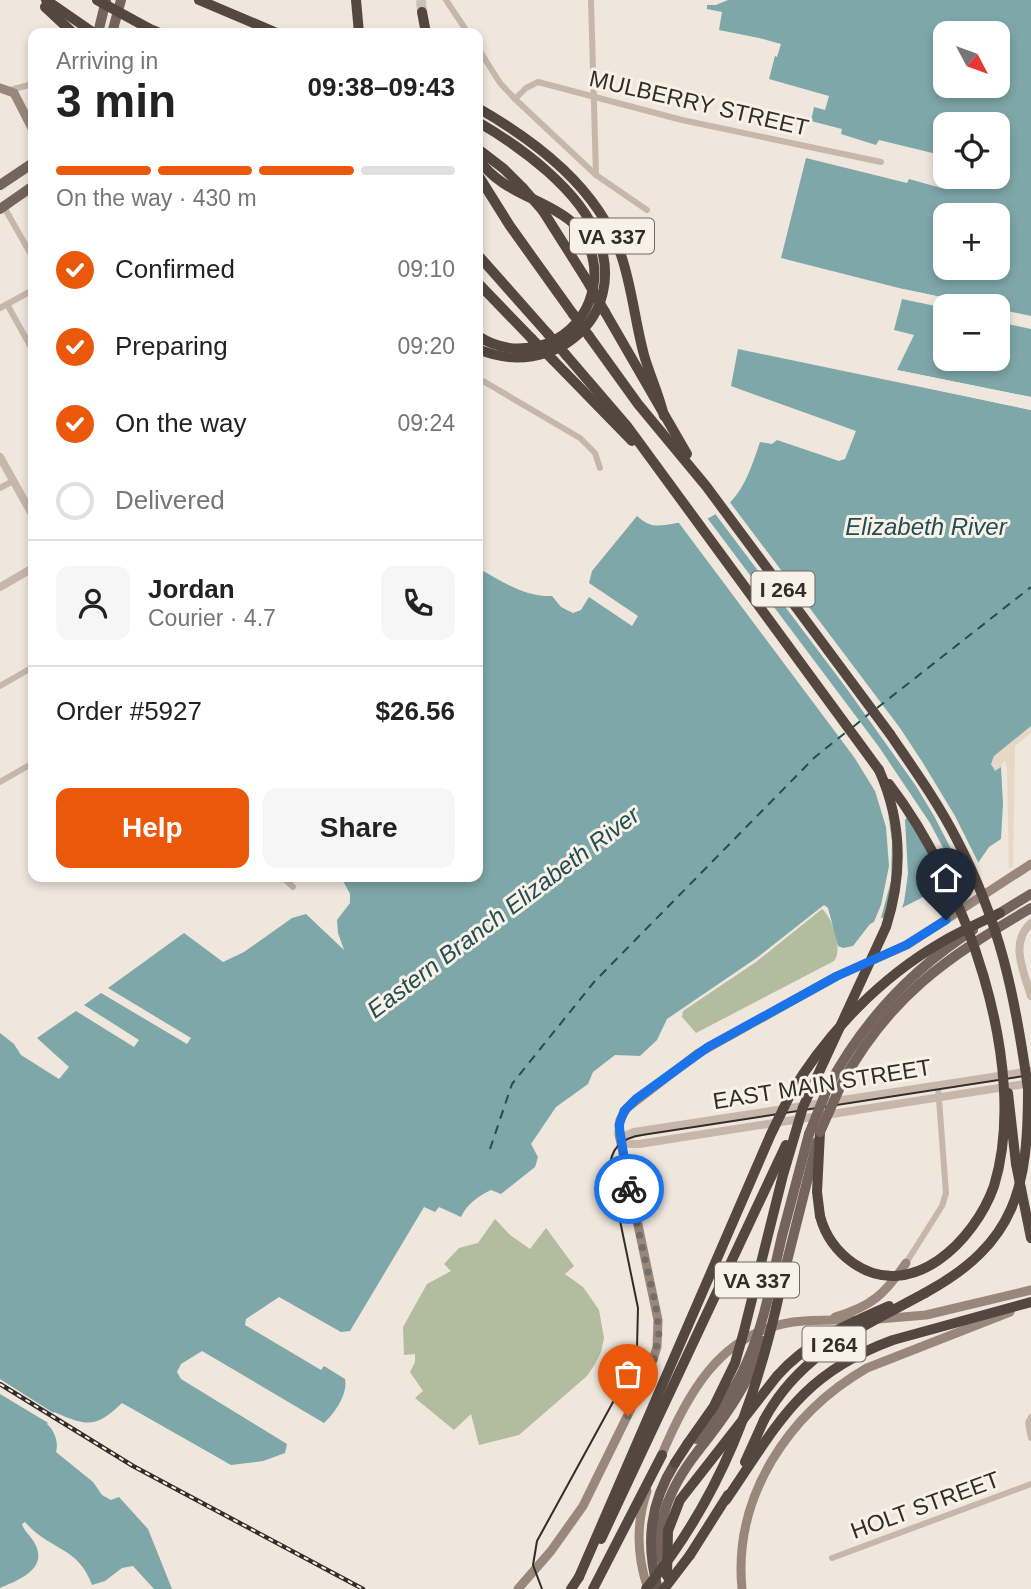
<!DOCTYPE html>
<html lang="en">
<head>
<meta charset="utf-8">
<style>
  body { margin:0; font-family:Helvetica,sans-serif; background:#f6f6f6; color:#222; height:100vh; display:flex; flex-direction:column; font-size:26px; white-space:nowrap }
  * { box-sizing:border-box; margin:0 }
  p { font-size:23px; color:#767676 }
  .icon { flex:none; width:38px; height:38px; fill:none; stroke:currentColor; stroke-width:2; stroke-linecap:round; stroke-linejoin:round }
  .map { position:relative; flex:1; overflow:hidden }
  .sheet { position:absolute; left:28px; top:28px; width:455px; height:854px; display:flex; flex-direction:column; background:#fff; border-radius:14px; box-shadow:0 4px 10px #0003 }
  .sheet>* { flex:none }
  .needle { width:46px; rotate:131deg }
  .controls { position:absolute; left:933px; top:21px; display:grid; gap:14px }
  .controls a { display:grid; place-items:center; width:77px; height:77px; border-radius:14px; background:#fff; box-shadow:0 4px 10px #0003; font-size:35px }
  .pin { position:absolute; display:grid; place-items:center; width:60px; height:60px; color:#fff; margin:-72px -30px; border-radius:50% 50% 50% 0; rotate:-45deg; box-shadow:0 0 7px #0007 }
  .pin .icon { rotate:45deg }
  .courier { position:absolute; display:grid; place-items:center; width:70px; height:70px; margin:-35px; border:5px solid #1a73e8; border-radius:50%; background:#fff; color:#222; box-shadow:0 2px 9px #0007 }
  .head em { font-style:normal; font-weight:800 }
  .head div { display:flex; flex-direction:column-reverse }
  .head { display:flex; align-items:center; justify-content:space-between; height:119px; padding:0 28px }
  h1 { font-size:46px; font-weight:800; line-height:52px }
  .bar { display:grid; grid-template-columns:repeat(4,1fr); gap:10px 7px; align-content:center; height:84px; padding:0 28px }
  .bar i { height:9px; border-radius:5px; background:#e0e0e0 }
  .bar .selected { background:#ea580c }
  .bar p { grid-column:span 4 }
  .line { display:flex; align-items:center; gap:18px; padding:0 28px; border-top:2px solid #e0e0e0 }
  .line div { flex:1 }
  .round { display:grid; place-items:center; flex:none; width:74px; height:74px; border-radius:14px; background:#f6f6f6 }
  ol { padding:0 28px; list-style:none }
  li { display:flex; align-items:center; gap:21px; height:77px }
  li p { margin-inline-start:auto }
  li .icon { padding:7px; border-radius:50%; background:#ea580c; color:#fff; stroke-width:4 }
  li:last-child { color:#767676 }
  li i { width:38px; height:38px; border:4px solid #e0e0e0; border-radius:50% }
  .button { display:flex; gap:14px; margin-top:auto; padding:14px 28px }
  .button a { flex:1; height:80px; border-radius:14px; background:#ea580c; color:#fff; font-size:28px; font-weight:800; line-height:80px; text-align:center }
  .button a+a { background:#f6f6f6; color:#222 }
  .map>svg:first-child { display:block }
  .green { fill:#b2bc9e }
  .plaza { fill:#e5d8c5 }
  .water { fill:#7ea7a9; fill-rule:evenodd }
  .pier { fill:#efe6dc }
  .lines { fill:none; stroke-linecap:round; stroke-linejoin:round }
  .ferry { stroke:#224d51; stroke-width:2; stroke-dasharray:9 7; stroke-linecap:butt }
  .motorway-tunnel { stroke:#cac1b8; stroke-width:10; stroke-dasharray:10 5; stroke-linecap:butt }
  .minor { stroke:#c6b7aa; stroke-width:6 }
  .tertiary { stroke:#c6b7aa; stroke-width:8 }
  .secondary { stroke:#99877b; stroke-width:9 }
  .primary { stroke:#74645b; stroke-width:10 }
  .trunk { stroke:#64564e; stroke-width:10 }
  .motorway { stroke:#544740; stroke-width:10 }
  .tram { stroke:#342c28; stroke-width:2 }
  .rail-casing { stroke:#342c28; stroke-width:4.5 }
  .rail { stroke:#f7f1e8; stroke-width:2; stroke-dasharray:5; stroke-linecap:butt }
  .primary-bridge { stroke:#74645b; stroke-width:10 }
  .motorway-bridge { stroke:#544740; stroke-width:10 }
  .done { stroke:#756d67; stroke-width:7; stroke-dasharray:0 12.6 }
  .route { stroke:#1a73e8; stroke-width:9 }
  .labels { text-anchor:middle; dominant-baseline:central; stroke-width:6; stroke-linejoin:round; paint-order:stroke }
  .shield { fill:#f7f1e8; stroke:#6e6762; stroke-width:2 }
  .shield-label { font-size:21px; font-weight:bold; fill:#342c28 }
  .street-label { font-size:23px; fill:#342c28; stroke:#f7f1e8 }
  .water-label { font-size:24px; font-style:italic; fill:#224d51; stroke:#f7f1e8 }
</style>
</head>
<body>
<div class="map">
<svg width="1031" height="1589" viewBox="0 0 1031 1589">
  <rect width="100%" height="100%" fill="#efe6dc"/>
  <!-- green -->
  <g class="green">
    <path d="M822,909C833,918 843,950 834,961L696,1033L682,1017L683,1011L756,962Z"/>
    <path d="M495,1219L510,1235L530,1249L546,1228L574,1266L565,1274L583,1287L599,1310L604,1338L601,1352L595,1364L587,1376L519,1435L479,1445L471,1414L454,1430L415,1398L423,1391L410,1372L415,1362V1354L404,1355L403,1327L427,1284L451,1271L444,1264L459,1248L478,1243Z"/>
  </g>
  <!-- plaza -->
  <path class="plaza" d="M1031,726V733L1015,746L1013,866L1009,869L1007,767L1004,760L1001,767L995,771L991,764L994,756Z"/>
  <!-- water -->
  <g class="water">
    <path d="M728,0H1031V316L998,309V306H984L903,289L781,258L806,158L907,183L909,179L941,188L951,185L950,177H998V124H945V156L879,140L876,145L841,134L842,129L811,121L814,107L825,110L829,96L769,79L775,56L777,57L781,44L759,38L719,30L722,12L707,9V5H716ZM945,33H998V86H945ZM945,215H998V268H945Z"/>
    <path d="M902,299L945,308V359H998V322L1031,329V397L897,370L914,335L894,330Z"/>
    <path d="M738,349L1031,410V726L994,756L991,764L995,771L1001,767L1003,804L1001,839L989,847L978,863L941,888L870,924L853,946L843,948L838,946L828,908L824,905L758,957L667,1019L657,1040L640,1056L615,1055L593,1072L588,1084L556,1107L531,1144L538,1157L535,1167L501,1194L491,1190C477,1197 468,1203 461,1217L439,1207L435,1212L424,1207L350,1331L341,1332L279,1297L246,1319L245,1325L321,1370L324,1366L345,1379C348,1394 335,1413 324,1423L202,1351L181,1364L177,1372L181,1379L287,1444L285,1453L263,1461L231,1465L122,1403C95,1429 87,1426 54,1412L47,1424C54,1430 59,1442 56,1452L93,1482L102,1495L111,1500L119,1497L148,1529L172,1589H154L133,1566L122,1568L105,1581L92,1585C78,1546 50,1551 25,1522L22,1524C24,1531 30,1535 34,1542C50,1569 18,1580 0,1588V1033L14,1044L21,1055L59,1079L69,1067L37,1038L76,1011L134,1047L139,1040L84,1005L101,993L187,1044L191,1038L108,988L184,933L223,962L244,952L292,918L306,914L344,950L338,933L337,920L350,903V894L341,877H478V568C501,581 525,597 552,596L561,607L573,613L581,610L589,597L632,626L638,616L589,583L592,571L637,516C651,529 659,526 677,523C686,521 696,523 704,520C739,506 749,475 760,442L772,444L777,440L839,461L845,459L856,431L731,386Z"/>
  </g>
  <!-- pier -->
  <g class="pier">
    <path d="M903,289L984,306H967L902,293Z"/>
    <path d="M897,370L1031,397V400L896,373Z"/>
    <path d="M895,378L1031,406V410L895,381Z"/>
    <path d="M729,501L900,728L923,763L955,816L980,866L965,876L934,816L916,786L847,689L713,511Z"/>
    <path d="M705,515L879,747L930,823L960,880L948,888L908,818L905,819L908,874L904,902L900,914L883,922L892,890L894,845L888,815L892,841L891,881L881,918L878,925L871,929L881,905L889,866L886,827L875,791L854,757L676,519Z"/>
    <path d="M0,1379L55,1414L50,1424L0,1394Z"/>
  </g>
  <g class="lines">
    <!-- ferry -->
    <g class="ferry">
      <path d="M877,708L1031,587"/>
      <path d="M853,727L870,713"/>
      <path d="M490,1149L512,1084L594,982L815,757L845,733"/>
    </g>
    <!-- motorway-tunnel -->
    <path class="motorway-tunnel" d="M421,0L422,12"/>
    <!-- minor -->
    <g class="minor">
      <path d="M446,0L468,33"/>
      <path d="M591,0L596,175"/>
      <path d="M478,48L500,83L515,99L596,175L647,210"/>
      <path d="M10,90L33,84"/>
      <path d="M515,99L526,88L538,82L682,120L881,162"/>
      <path d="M4,207L33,258"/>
      <path d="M7,304L33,351"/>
      <path d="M0,308L33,290"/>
      <path d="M478,378L580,438L595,453L600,468"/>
      <path d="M0,488L13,481"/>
      <path d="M0,686L33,667"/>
      <path d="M0,782L33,763"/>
      <path d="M282,877L293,887"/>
      <path d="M906,1263L942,1206L946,1193L938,1086"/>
      <path d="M1031,1417L1028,1423L1031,1438"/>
      <path d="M832,1558L1031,1484"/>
    </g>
    <!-- tertiary -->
    <g class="tertiary">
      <path d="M0,457L33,516"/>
      <path d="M0,587L33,568"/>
      <path d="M1031,923C1009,943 1024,972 1031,996"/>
      <path d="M620,1138L634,1132L1031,1071"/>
      <path d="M621,1144H639L1031,1083"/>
    </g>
    <!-- secondary -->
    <g class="secondary">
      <path d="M0,88L14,93L33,130"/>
      <path d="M835,1317C871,1307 885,1294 906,1263"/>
      <path d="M879,1319L926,1315L1031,1290"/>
      <path d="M660,1459C686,1396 719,1333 793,1322C814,1319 836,1320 858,1320"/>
      <path d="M647,1491C636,1523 637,1557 648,1589"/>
      <path d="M518,1589L551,1551L583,1506L649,1372L657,1347L658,1320L619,1134L620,1120L627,1108L697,1054L837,976L907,945L1031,864"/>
      <path d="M742,1589C733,1496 789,1413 867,1368L1010,1312"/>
    </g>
    <!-- primary -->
    <g class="primary">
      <path d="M98,33L106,0"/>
      <path d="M112,33L121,0"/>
      <path d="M0,185L33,163"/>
      <path d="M0,209L33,186"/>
      <path d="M995,916L1031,894"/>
      <path d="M841,1085C889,996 946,958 1031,908"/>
      <path d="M828,1087C863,1021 911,970 973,930"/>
      <path d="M782,1236L809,1134"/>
      <path d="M782,1281L817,1142"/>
      <path d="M665,1572C651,1527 670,1487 698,1451"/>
    </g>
    <!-- trunk -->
    <path class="trunk" d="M658,1589C645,1543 650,1503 675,1463"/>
    <!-- motorway -->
    <g class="motorway">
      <path d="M46,0L94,33"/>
      <path d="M199,0L277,33"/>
      <path d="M356,0L359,33"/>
      <path d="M45,7L73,33"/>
      <path d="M422,12L426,33"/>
      <path d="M148,28L160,33"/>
      <path d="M478,108C537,142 598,188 621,255C632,287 635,322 644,355C650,376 659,394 664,416"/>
      <path d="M478,122C521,147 580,190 598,238C629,317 552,381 478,349"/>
      <path d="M478,149L504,169L523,188"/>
      <path d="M478,158C509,207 581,197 593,260C596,274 594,289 589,302C581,323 561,341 539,346C518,351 496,348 478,336"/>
      <path d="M478,175L510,226L573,314"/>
      <path d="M543,211L586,279"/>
      <path d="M478,255L548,334"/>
      <path d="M478,283L532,339"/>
      <path d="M605,312L687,454"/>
      <path d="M589,336L638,404L706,486L890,734"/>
      <path d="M566,355L627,426L879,770"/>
      <path d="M553,360L632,441"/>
      <path d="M791,1093C828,1032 880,978 942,942C961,931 981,922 1000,913"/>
      <path d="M1008,1093L1016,1164"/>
      <path d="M820,1132L817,1192L820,1216"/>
      <path d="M925,1293C1017,1243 1028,1187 1028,1089"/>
      <path d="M745,1462L764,1420"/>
      <path d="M675,1463L688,1443"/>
      <path d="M726,1500C778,1424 800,1374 893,1340L1031,1302"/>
      <path d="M690,1555L728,1495"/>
      <path d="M667,1576L668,1531L680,1500L777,1376"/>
      <path d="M571,1589L579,1577"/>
      <path d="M593,1589L662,1455"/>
    </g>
    <!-- tram -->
    <path class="tram" d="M542,1589L533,1565L537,1541L624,1382L637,1347L638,1308L610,1172C609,1150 621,1138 642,1135L1031,1075"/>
    <!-- rail casing -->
    <g class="rail-casing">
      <path id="rail" d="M0,1384L133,1466L363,1589"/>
    </g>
    <!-- rail -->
    <use href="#rail" class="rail"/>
    <!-- primary-bridge -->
    <g class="primary-bridge">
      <path d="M820,1132L841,1085"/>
      <path d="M809,1134L828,1087"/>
      <path d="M696,1439C716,1415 735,1391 747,1362C765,1322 772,1278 782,1236"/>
      <path d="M698,1451C725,1417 749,1384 763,1341"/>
    </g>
    <!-- motorway-bridge -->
    <g class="motorway-bridge">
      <path d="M97,0L148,28"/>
      <path d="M523,188L543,211"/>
      <path d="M586,279L605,312"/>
      <path d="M573,314L589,336"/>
      <path d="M548,334L566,355"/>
      <path d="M532,339L553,360"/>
      <path d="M890,734C913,768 937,801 956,838C1000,922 1015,995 1028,1089"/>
      <path d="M1016,1164L1031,1238"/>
      <path d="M820,1216C825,1235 836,1251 853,1263C912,1304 975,1240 994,1186C1031,1065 964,881 889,784"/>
      <path d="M777,1376C808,1341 848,1324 889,1306"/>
      <path d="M764,1420C800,1353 861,1328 925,1293"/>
      <path d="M688,1443L714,1406L735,1363L744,1331L783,1175L803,1107L886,927C903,874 902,821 879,770"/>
      <path d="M601,1539L786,1145"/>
      <path d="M579,1577L771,1134L791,1093"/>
      <path d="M646,1589C721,1497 758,1397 782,1281"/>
      <path d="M664,1589L690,1555"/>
    </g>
  </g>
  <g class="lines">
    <!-- done -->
    <path class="done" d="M628,1416L654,1360L659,1333L656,1307L629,1189"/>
    <!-- route -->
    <path class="route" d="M629,1189L619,1125L624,1111L636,1099L708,1047L837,976L906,945L946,920"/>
  </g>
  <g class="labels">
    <!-- shield labels -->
    <g class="shield">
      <rect x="570" y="218.5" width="84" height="35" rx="5"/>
      <rect x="751.5" y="571.5" width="63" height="35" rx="5"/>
      <rect x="715" y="1262.5" width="84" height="35" rx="5"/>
      <rect x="802.5" y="1326.5" width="63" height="35" rx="5"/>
    </g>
    <g class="shield-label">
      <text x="612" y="236">VA 337</text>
      <text x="783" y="589">I 264</text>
      <text x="757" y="1280">VA 337</text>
      <text x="834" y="1344">I 264</text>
    </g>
    <!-- street labels -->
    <g class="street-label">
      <text transform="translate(699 103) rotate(13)">MULBERRY STREET</text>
      <text transform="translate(822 1084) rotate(-9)">EAST MAIN STREET</text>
      <text transform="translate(925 1505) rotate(-20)">HOLT STREET</text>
    </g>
    <!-- water labels -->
    <g class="water-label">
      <text x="926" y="526">Elizabeth River</text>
      <text transform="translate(503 912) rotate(-37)">Eastern Branch Elizabeth River</text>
    </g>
  </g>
</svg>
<div class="controls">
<a><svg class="needle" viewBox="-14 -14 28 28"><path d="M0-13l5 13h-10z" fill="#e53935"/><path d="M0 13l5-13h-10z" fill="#767676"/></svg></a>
<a><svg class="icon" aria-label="locate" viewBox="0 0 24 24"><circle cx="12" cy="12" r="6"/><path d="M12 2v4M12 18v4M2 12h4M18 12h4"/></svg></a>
<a>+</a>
<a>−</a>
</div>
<div class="pin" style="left:628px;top:1416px;background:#ea580c"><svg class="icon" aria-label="bag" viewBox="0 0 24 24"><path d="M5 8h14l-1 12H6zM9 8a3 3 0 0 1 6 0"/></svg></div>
<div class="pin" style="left:946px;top:920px;background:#1f2937"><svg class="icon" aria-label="home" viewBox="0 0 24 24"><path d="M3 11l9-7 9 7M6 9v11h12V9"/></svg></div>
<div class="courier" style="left:629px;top:1189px"><svg class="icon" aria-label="bike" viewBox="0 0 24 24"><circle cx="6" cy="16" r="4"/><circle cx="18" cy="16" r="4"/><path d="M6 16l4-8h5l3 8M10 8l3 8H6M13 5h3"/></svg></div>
<section class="sheet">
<div class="head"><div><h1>3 min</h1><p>Arriving in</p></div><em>09:38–09:43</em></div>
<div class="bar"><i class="selected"></i><i class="selected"></i><i class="selected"></i><i></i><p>On the way · 430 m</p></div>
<ol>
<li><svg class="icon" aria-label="check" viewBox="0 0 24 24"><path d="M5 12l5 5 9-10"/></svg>Confirmed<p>09:10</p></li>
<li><svg class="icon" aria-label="check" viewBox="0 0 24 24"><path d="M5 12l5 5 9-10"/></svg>Preparing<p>09:20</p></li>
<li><svg class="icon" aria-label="check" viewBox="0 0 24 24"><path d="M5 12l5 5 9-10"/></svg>On the way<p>09:24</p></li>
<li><i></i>Delivered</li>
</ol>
<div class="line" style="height:126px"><a class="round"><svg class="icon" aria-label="person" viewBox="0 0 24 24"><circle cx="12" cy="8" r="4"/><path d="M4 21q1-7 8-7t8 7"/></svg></a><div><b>Jordan</b><p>Courier · 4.7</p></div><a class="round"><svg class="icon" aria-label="phone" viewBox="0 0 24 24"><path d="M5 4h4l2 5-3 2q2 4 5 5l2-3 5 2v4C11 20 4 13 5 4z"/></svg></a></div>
<div class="line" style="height:91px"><div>Order #5927</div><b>$26.56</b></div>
<div class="button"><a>Help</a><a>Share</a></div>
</section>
</div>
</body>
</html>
